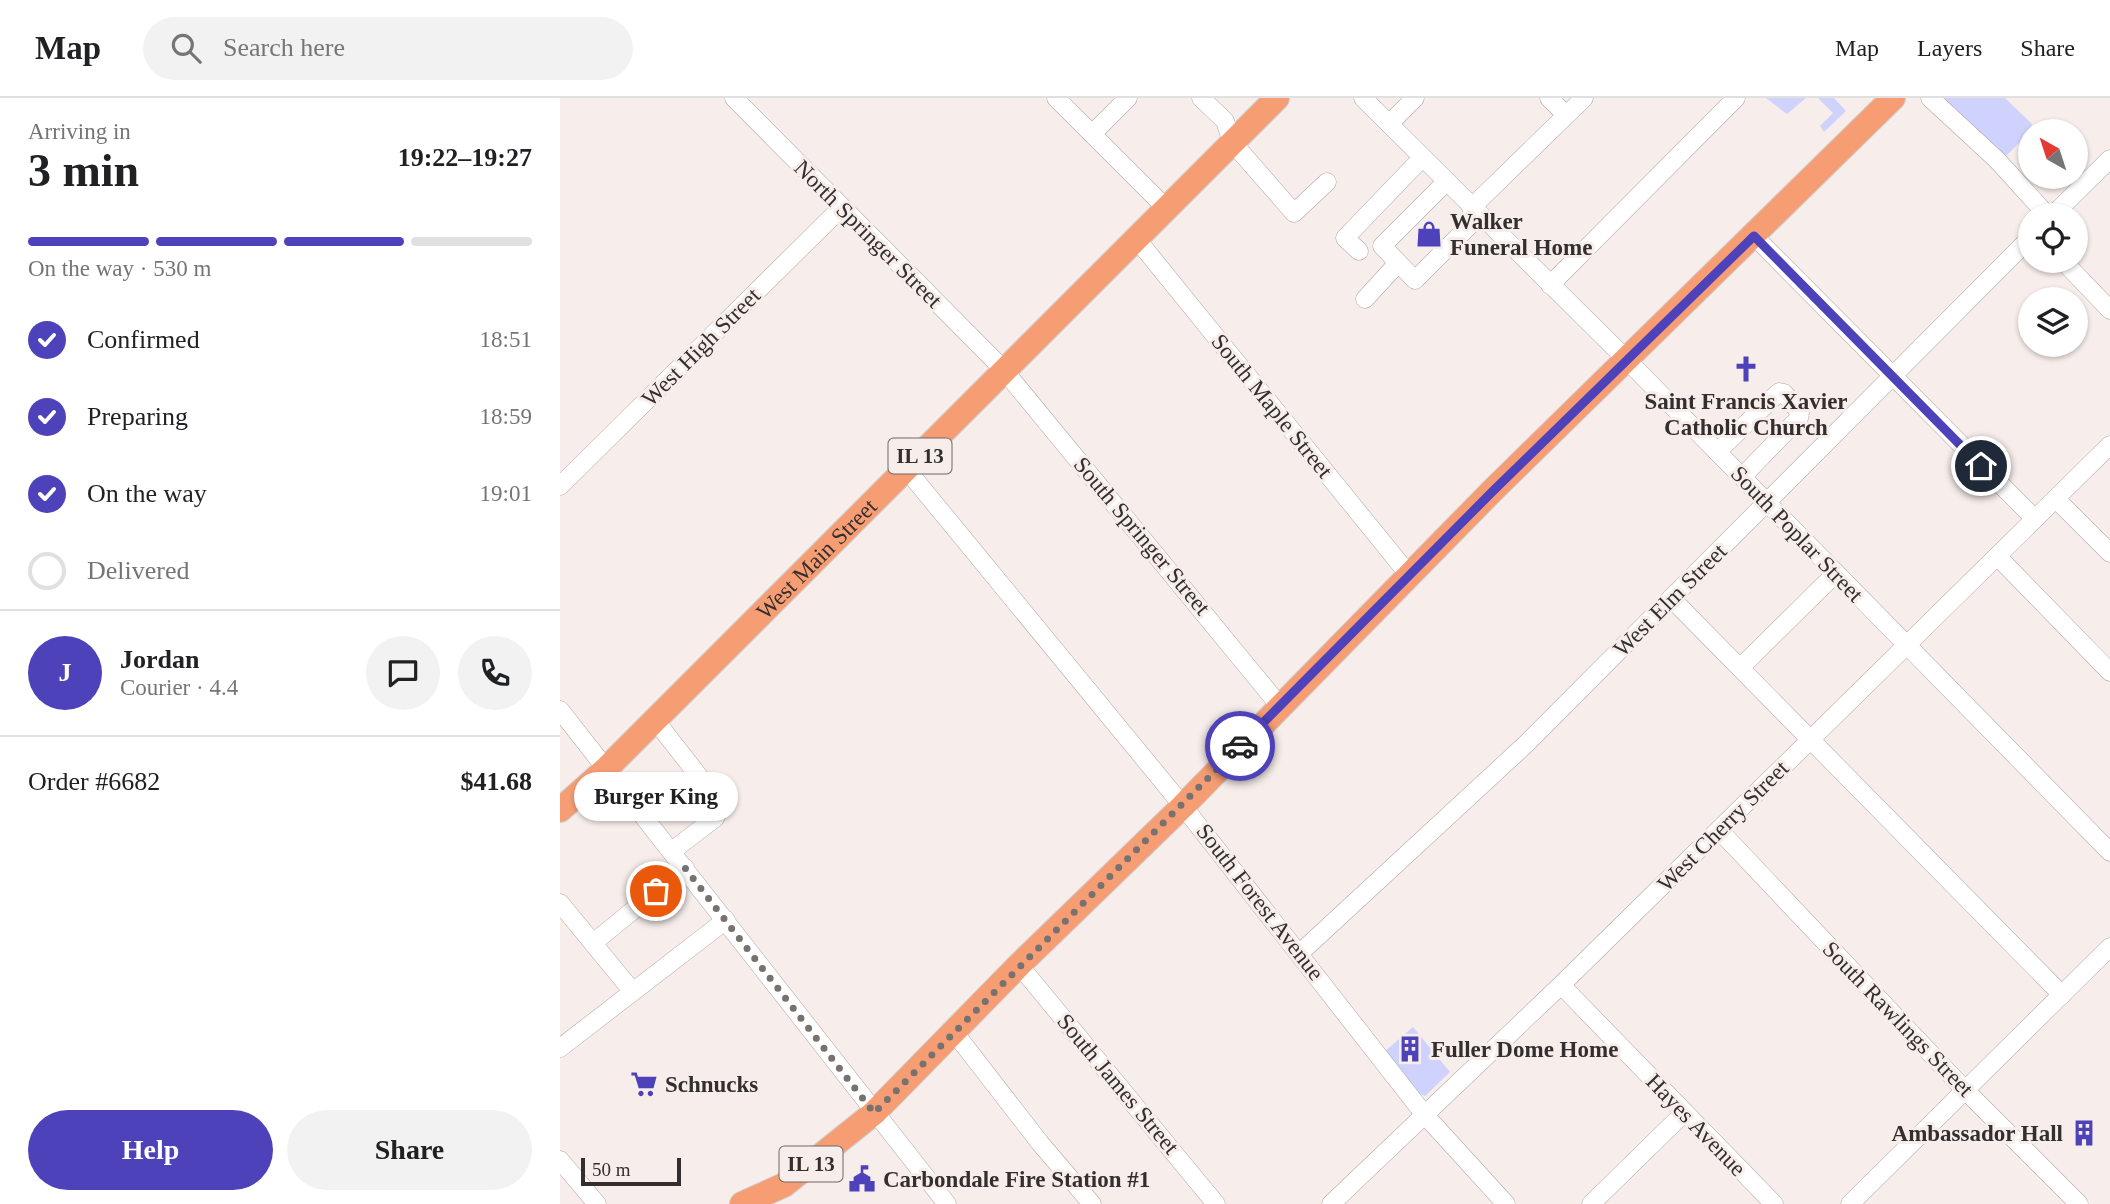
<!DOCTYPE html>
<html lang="en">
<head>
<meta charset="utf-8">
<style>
  body { margin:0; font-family:Georgia,serif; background:#f2f2f2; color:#202124; height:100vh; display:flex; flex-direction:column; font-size:26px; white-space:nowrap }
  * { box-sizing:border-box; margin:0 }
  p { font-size:23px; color:#757577 }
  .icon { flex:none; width:38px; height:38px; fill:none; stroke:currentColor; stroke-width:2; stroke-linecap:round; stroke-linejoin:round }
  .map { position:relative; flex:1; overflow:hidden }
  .drawer { display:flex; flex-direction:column; background:#fff; width:560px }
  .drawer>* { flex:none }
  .needle { width:46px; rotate:321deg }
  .buttons { position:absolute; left:1458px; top:21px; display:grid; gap:14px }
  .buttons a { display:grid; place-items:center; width:70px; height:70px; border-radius:50%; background:#fff; box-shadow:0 2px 5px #0004; font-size:35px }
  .scale { position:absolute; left:21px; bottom:18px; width:100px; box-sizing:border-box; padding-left:7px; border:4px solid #322f2e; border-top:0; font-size:19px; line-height:24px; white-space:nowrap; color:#322f2e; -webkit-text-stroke:5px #f7eeeb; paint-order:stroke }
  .pin { position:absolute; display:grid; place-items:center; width:60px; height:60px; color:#fff; margin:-30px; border:4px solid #fff; border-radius:50%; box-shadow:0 2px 7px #0007 }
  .courier { position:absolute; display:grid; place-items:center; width:70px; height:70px; margin:-35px; border:5px solid #4d42b9; border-radius:50%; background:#fff; color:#222; box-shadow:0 2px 9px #0007 }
  .bubble { position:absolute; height:49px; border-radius:24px; background:#fff; box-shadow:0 2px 5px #0004; font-size:23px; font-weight:700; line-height:49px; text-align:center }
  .headline em { font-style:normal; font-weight:700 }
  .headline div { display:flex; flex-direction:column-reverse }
  .headline { display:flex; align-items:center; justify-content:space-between; height:119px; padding:0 28px }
  h1 { font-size:46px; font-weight:700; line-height:52px }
  .bar { display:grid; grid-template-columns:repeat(4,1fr); gap:10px 7px; align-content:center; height:84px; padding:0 28px }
  .bar i { height:9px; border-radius:5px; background:#e0e0e0 }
  .bar .current { background:#4d42b9 }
  .bar p { grid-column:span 4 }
  .line { display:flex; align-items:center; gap:18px; padding:0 28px; border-top:2px solid #e0e0e0 }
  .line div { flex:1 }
  .round { display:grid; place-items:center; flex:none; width:74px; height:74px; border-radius:37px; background:#f2f2f2 }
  ol { padding:0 28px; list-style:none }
  li { display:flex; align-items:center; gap:21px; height:77px }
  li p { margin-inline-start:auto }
  li .icon { padding:7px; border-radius:50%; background:#4d42b9; color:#fff; stroke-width:4 }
  li:last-child { color:#757577 }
  li i { width:38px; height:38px; border:4px solid #e0e0e0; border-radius:50% }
  .primary-button { display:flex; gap:14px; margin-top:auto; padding:14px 28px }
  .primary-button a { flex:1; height:80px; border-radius:42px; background:#4d42b9; color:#fff; font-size:28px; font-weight:700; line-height:80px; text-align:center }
  .primary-button a+a { background:#f2f2f2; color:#202124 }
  header { display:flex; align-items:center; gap:42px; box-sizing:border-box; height:98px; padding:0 35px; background:#fff; border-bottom:2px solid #e0e0e0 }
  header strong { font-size:33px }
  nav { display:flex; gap:38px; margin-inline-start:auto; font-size:24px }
  .search { width:490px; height:63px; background:#f2f2f2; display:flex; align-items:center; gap:18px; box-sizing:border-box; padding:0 24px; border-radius:38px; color:#757577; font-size:26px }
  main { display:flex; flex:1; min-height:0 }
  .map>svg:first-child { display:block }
  .green { fill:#ced2fd; fill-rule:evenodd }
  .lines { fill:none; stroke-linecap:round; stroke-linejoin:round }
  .minor-casing { stroke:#aea6a3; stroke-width:19 }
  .highway-casing { stroke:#cecdcd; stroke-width:26 }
  .minor { stroke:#fff; stroke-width:18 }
  .highway { stroke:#f79d73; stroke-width:24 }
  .done { stroke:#777270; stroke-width:7; stroke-dasharray:0 12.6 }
  .route { stroke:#4d42b9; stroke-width:9 }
  .labels { text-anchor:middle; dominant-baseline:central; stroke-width:6; stroke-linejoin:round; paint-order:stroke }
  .shield { fill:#f7eeeb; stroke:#6d6867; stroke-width:2 }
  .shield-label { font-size:21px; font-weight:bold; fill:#322f2e }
  .poi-label { font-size:23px; font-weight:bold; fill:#322f2e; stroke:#f7eeeb; text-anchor:start }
  .street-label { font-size:23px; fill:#322f2e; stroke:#f7eeeb }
</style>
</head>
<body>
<header>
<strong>Map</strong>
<div class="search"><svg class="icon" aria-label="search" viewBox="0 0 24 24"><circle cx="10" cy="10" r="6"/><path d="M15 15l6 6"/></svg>Search here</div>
<nav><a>Map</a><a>Layers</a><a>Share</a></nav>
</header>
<main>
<section class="drawer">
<div class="headline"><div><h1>3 min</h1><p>Arriving in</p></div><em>19:22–19:27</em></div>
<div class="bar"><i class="current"></i><i class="current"></i><i class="current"></i><i></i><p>On the way · 530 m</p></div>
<ol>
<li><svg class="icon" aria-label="check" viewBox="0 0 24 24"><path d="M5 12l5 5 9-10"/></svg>Confirmed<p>18:51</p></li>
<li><svg class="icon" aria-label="check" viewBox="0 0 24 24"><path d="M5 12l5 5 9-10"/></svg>Preparing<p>18:59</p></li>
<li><svg class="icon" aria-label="check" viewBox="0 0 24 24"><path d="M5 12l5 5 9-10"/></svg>On the way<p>19:01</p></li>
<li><i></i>Delivered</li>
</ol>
<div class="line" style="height:126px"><b class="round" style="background:#4d42b9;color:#fff">J</b><div><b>Jordan</b><p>Courier · 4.4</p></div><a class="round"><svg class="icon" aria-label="chat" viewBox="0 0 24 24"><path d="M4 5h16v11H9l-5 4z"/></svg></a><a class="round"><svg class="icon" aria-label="phone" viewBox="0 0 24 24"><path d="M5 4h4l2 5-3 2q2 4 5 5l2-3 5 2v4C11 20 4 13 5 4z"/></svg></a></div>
<div class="line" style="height:91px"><div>Order #6682</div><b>$41.68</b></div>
<div class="primary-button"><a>Help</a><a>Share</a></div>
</section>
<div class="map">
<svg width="1550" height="1106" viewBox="0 0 1550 1106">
  <rect width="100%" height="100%" fill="#f7eeeb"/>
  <!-- green -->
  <g class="green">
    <path d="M1206,0H1246L1227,16Z"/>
    <path d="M1258,0H1274L1286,13L1264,34L1260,28L1273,15Z"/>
    <path d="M1373,0H1445L1472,26L1470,34L1443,61Z"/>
    <path d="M853,929L890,974L865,998L858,995L824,954ZM847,941L856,943L861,949L858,960L852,963L843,961L840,947Z"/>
  </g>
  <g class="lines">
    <!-- minor casing -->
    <g class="minor-casing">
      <g id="minor">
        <path d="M174,0L443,271L719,607"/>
        <path d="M496,0L605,109"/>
        <path d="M641,0L665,23L672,44L734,115L767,84"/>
        <path d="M803,0L1067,262L1550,754"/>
        <path d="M989,0L1006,17"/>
        <path d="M1370,0L1437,62L1487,117"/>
        <path d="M829,26L855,0"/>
        <path d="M532,36L568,0"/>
        <path d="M886,84L822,148L855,182L919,118"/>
        <path d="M911,110L1024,0"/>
        <path d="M1493,117L1550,61"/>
        <path d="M1194,138L1475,421"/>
        <path d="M575,139L849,477"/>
        <path d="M799,153L785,140L862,60"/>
        <path d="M1503,163L1550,212"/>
        <path d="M990,187L1176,0"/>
        <path d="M805,201L838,165"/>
        <path d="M1157,354L1219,294L1224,295L1240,315L1239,320L1182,379"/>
        <path d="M347,372L623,708L864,1016L946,1106"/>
        <path d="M0,388L281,110"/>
        <path d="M1496,401L1550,455"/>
        <path d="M1438,459L1550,574"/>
        <path d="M1111,500L1502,897"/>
        <path d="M1181,569L1276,475"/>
        <path d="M0,612L387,1106"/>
        <path d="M95,622L155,699L159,712L155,720L112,753"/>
        <path d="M1159,732L1406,993L1519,1106"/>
        <path d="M0,805L73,894"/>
        <path d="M33,845L125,770"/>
        <path d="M741,854L966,646L1470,140"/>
        <path d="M459,867L656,1106"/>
        <path d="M1001,887L1214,1106"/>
        <path d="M394,934L480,1045L532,1106"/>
        <path d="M0,950L166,822"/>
        <path d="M0,1062L37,1106"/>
        <path d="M771,1106L1001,887L1550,347"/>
        <path d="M1031,1106L1124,1015"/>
        <path d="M1290,1106L1550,849"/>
      </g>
    </g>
    <!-- highway casing -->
    <g class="highway-casing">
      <g id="highway">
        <path id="s1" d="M0,712L46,671L717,0"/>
        <path d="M182,1106L224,1087L314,1015L459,867L623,708L933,392L1333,0"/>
      </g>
    </g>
    <!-- minor -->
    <use href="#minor" class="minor"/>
    <!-- highway -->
    <use href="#highway" class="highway"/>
  </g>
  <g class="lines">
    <!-- done -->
    <path class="done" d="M96,793L125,770L314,1015L680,648"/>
    <!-- route -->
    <path class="route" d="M680,648L933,393L1194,138L1421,368"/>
  </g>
  <!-- icons -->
  <defs>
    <g id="shop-bare" transform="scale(2.1)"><path d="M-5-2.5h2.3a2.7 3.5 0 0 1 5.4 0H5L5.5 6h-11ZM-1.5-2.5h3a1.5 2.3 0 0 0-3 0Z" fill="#4d42b9" stroke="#f7eeeb" stroke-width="2.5" paint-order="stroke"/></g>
    <g id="church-bare" transform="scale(2.1)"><path d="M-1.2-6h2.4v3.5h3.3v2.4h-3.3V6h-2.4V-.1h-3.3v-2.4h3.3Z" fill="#4d42b9" stroke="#f7eeeb" stroke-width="2.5" paint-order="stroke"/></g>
    <g id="building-bare" transform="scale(2.1)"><path d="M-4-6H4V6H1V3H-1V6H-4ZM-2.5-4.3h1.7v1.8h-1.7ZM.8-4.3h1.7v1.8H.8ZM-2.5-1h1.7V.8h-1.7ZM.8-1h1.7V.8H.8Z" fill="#4d42b9" stroke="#f7eeeb" stroke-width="2.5" paint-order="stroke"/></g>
    <g id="supermarket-bare" transform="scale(2.1)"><path d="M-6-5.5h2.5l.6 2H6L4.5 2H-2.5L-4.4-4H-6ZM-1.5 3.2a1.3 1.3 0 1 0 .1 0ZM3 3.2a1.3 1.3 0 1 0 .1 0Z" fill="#4d42b9" stroke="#f7eeeb" stroke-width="2.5" paint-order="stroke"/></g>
    <g id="civic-bare" transform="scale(2.1)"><path d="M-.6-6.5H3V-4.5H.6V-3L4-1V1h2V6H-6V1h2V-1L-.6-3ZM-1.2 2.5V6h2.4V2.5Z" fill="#4d42b9" stroke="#f7eeeb" stroke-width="2.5" paint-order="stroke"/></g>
  </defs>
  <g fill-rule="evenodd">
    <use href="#shop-bare" x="869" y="136"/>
    <use href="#church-bare" x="1186" y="271"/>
    <use href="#building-bare" x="850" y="951"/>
    <use href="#supermarket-bare" x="84" y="986"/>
    <use href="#building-bare" x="1524" y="1035"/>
    <use href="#civic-bare" x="302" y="1081"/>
  </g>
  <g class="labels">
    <!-- shield labels -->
    <g class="shield">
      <rect x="328.5" y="340.5" width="63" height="35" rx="5"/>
      <rect x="219.5" y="1048.5" width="63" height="35" rx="5"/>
    </g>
    <g class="shield-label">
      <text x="360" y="358">IL 13</text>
      <text x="251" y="1066">IL 13</text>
    </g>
    <!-- poi labels -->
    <g class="poi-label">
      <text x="890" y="123">Walker<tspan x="890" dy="26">Funeral Home</tspan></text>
      <text x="1186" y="303" text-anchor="middle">Saint Francis Xavier<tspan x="1186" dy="26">Catholic Church</tspan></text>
      <text x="871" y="951">Fuller Dome Home</text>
      <text x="105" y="986">Schnucks</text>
      <text x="1503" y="1035" text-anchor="end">Ambassador Hall</text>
      <text x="323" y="1081">Carbondale Fire Station #1</text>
    </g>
    <!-- street labels -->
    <g class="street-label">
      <text transform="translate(308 136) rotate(45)">North Springer Street</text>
      <text transform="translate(141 249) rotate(-45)">West High Street</text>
      <text transform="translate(712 308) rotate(51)">South Maple Street</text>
      <text transform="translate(1237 436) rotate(46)">South Poplar Street</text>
      <text transform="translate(582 438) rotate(50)">South Springer Street</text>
      <text stroke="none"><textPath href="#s1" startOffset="359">West Main Street</textPath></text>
      <text transform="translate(1110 502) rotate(-45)">West Elm Street</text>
      <text transform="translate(1163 728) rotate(-45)">West Cherry Street</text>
      <text transform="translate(700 804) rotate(52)">South Forest Avenue</text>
      <text transform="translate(1338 921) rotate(46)">South Rawlings Street</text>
      <text transform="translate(558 986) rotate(50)">South James Street</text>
      <text transform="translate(1136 1027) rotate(46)">Hayes Avenue</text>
    </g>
  </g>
</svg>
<div class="buttons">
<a><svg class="needle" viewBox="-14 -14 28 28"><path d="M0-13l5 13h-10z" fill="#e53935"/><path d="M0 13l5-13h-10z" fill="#757577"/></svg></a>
<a><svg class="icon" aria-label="locate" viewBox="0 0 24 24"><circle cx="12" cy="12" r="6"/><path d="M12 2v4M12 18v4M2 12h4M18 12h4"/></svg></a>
<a><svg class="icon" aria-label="layers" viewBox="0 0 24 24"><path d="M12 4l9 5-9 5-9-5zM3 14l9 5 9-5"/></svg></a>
</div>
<div class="scale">50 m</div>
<div class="pin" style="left:96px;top:793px;background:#ea580c"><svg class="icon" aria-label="bag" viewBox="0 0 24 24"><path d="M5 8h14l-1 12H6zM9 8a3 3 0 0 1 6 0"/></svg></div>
<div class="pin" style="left:1421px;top:368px;background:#1f2937"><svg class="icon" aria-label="home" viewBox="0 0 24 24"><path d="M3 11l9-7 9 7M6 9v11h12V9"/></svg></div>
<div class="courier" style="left:680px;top:648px"><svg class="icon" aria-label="car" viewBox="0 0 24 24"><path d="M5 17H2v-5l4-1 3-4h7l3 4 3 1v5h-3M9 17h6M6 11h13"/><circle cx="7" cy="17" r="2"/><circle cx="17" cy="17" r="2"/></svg></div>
<div class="bubble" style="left:14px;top:674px;width:164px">Burger King</div>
</div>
</main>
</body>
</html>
